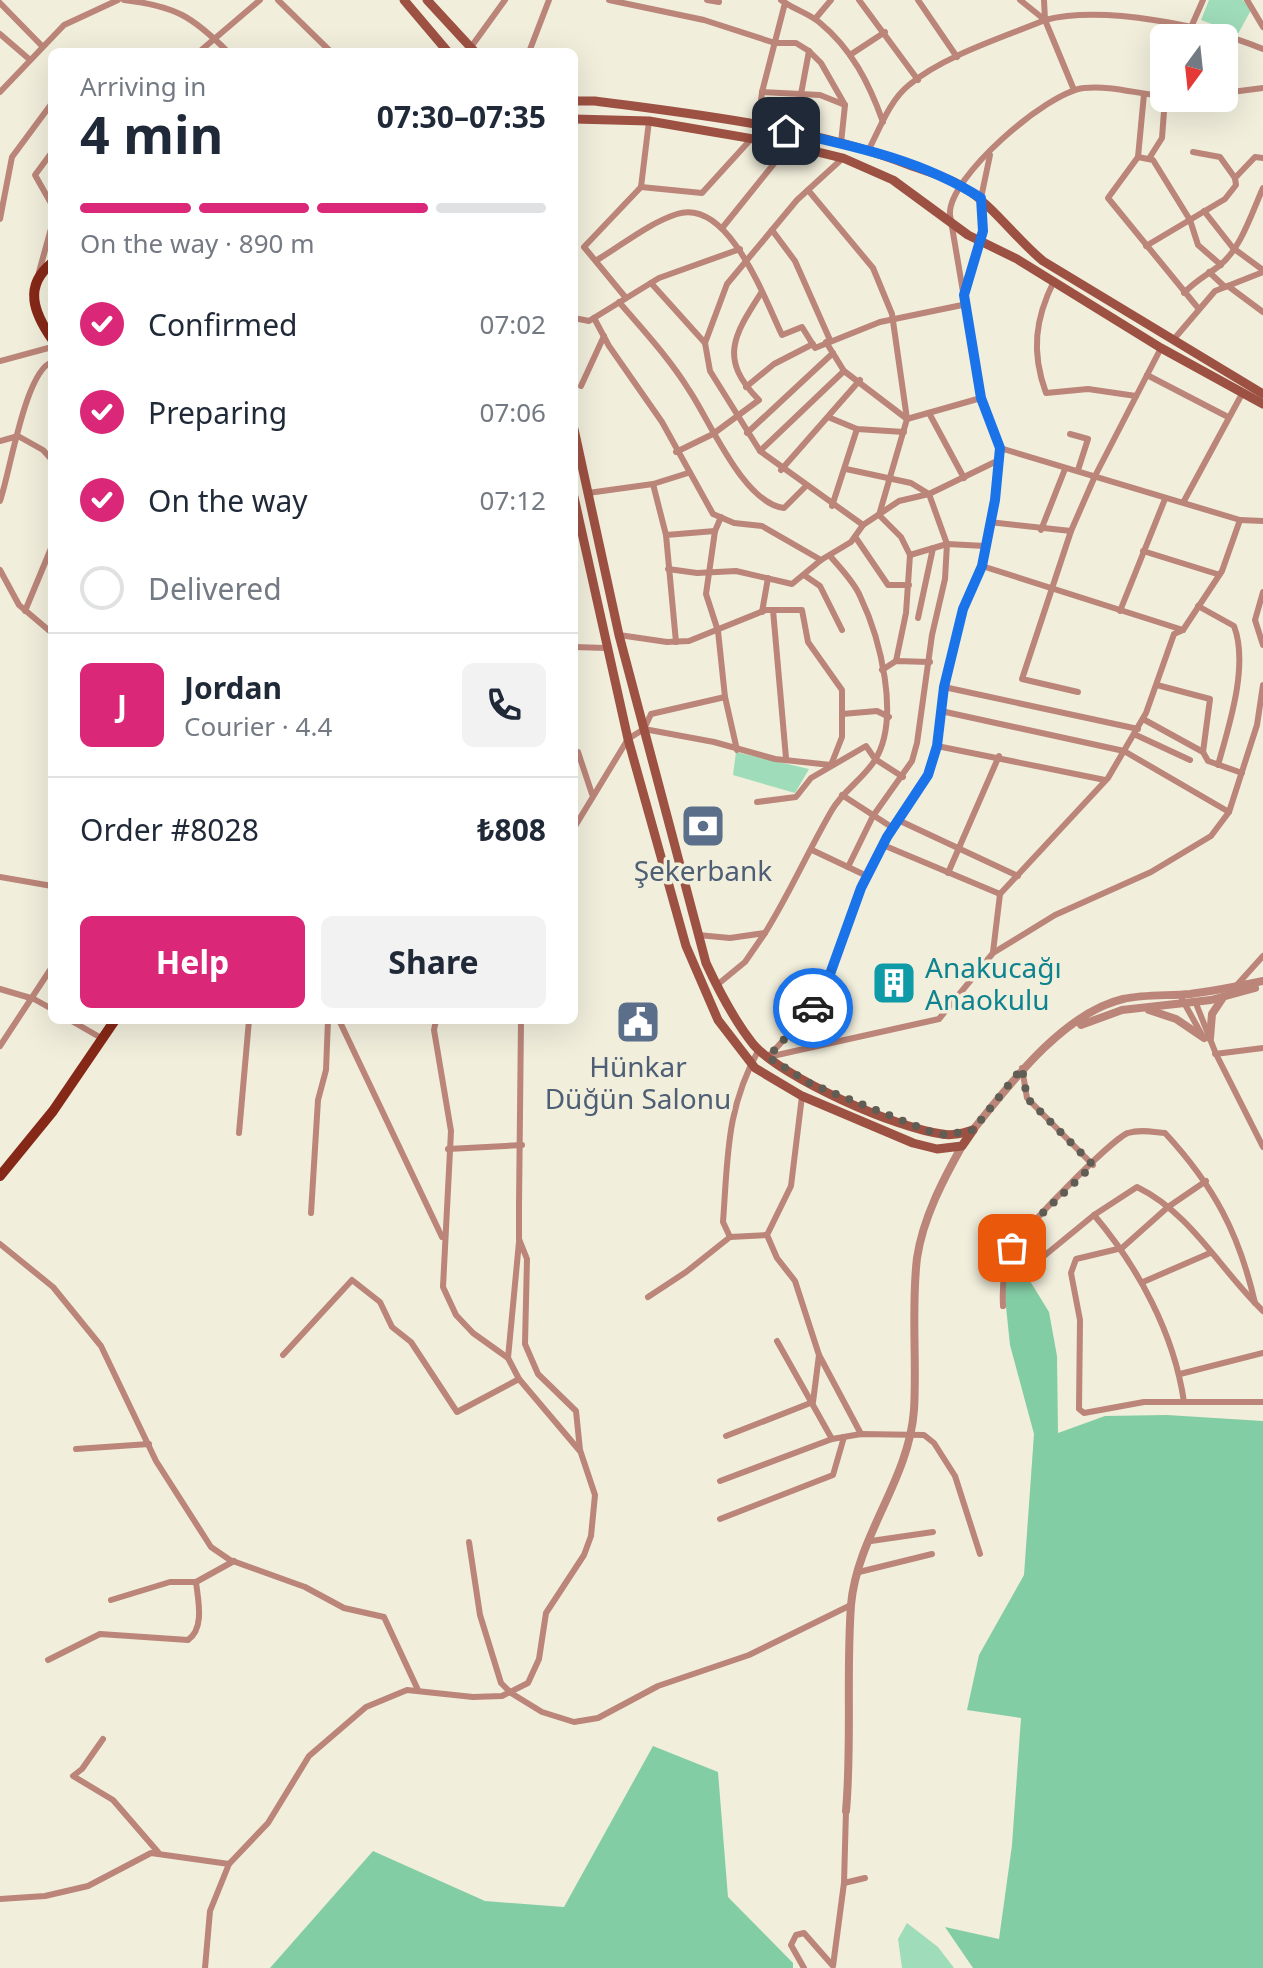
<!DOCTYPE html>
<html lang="en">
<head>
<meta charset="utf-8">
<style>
  body { margin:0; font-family:"Noto Sans",sans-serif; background:#f2f2f3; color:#1f2937; height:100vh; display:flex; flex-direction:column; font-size:30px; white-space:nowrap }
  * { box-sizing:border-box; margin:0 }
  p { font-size:26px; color:#747a83 }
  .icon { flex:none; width:44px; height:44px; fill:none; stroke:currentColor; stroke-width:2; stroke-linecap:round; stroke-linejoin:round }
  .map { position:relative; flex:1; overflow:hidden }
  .details { position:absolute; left:48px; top:48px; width:530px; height:976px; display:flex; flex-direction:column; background:#fff; border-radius:12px; box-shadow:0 8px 32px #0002 }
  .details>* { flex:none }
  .needle { width:52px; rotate:195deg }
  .controls { position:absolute; left:1150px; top:24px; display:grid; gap:16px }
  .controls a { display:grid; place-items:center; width:88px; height:88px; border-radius:12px; background:#fff; box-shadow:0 8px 32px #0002; font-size:40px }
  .pin { position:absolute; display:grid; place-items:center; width:68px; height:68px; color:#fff; margin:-34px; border-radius:16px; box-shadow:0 4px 12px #0006 }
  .courier { position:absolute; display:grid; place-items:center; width:80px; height:80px; margin:-40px; border:6px solid #1a73e8; border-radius:50%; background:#fff; color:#222; box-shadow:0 2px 10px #0007 }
  .overview em { font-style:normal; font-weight:700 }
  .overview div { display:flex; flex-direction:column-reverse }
  .overview { display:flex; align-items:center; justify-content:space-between; height:136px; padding:0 32px }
  h1 { font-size:52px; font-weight:700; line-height:60px }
  .bar { display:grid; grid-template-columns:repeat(4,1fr); gap:12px 8px; align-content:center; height:96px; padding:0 32px }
  .bar i { height:10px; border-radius:6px; background:#e0e1e3 }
  .bar .on { background:#db2777 }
  .bar p { grid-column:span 4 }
  .line { display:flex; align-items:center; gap:20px; padding:0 32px; border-top:2px solid #e0e1e3 }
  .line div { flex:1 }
  .round { display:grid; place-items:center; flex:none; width:84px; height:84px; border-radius:12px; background:#f2f2f3 }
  ol { padding:0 32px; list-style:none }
  li { display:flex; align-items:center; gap:24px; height:88px }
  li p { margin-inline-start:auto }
  li .icon { padding:8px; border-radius:50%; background:#db2777; color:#fff; stroke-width:4 }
  li:last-child { color:#747a83 }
  li i { width:44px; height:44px; border:4px solid #e0e1e3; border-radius:50% }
  .cta { display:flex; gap:16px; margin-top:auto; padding:16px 32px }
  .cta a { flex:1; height:92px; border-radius:12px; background:#db2777; color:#fff; font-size:32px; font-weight:700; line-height:92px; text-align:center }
  .cta a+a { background:#f2f2f3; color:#1f2937 }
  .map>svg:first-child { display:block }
  .green { fill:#9fdcb9 }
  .forest { fill:#83cda4 }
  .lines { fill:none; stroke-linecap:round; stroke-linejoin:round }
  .minor { stroke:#bb8579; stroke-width:6 }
  .tertiary { stroke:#bb8579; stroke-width:8 }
  .secondary { stroke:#9d5142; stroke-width:9 }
  .primary { stroke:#862817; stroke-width:10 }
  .done { stroke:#605e54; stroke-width:8; stroke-dasharray:0 14.4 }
  .route { stroke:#1a73e8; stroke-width:10 }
  .labels { text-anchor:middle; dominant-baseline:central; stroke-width:7; stroke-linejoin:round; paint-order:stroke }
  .service-label { font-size:28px; fill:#4e5e75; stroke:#f1eedc }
  .culture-label { font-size:28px; fill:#0d838f; stroke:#f1eedc; text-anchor:start }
</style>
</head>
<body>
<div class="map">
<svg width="1263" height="1968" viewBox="0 0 1263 1968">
  <rect width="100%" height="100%" fill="#f1eedc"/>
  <!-- green -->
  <g class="green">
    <path d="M1209,0H1243L1251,10L1238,34L1201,20Z"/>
    <path d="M736,752L809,769L795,793L733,775Z"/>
    <path d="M907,1923L938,1947L954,1968H902L898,1939Z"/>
  </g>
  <!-- forest -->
  <g class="forest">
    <path d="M1003,1278L1030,1281L1049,1312L1057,1356L1058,1433L1105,1416L1167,1415L1263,1421V1968H973L945,1927L999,1939L1012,1845L1021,1718L967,1710L979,1655L1024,1575L1034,1434L1010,1345Z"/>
    <path d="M653,1746L718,1772L728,1897L793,1963V1968H270L373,1851L485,1901L564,1907Z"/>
  </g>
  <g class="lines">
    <!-- minor -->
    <g class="minor">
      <path d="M124,0C175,6 192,16 228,52"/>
      <path d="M278,0L331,52"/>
      <path d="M609,0L704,20L775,43H796L809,51L821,63L845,105L841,143"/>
      <path d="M707,0L719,2"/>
      <path d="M781,0C793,9 808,13 819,22C852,49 869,83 883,122"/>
      <path d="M859,0L918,80"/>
      <path d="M918,0L957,57"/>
      <path d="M1020,0L1045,20"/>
      <path d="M1044,0L1045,20L1074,90"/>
      <path d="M1247,0L1263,27"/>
      <path d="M0,3L42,46"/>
      <path d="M815,19L831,0"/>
      <path d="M1192,25L1203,0"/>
      <path d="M0,34L29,59"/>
      <path d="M471,47L505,0"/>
      <path d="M199,52L260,0"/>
      <path d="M529,52L549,0"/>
      <path d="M850,55L885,32"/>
      <path d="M0,92L64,25L118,0"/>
      <path d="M762,92L820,95L845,105"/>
      <path d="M1224,93L1263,88"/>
      <path d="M801,94L809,51"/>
      <path d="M1144,94L1138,157L1108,198L1198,308"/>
      <path d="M758,125L762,92L785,3"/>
      <path d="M869,149C880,128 890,100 909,85C943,56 1004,37 1045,20C1104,5 1207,26 1263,49"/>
      <path d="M52,152L35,175L52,205"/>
      <path d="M1138,157L1153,160L1190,220L1198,245L1221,265"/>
      <path d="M1150,157L1162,138L1165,98"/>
      <path d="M843,158L797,200L727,284L705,343L710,371L760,451L863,525"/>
      <path d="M1235,178L1255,157L1263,158"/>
      <path d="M641,187L702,193L752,138"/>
      <path d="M808,190L873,268L892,314L907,419L879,515L901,537L910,555L906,613L896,661"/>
      <path d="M1204,211L1233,248L1263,270"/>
      <path d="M0,219L12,157L52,103"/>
      <path d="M723,227L789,145"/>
      <path d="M772,230L795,261L830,340"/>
      <path d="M1146,246L1225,199L1236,185L1235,178L1220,157L1193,152"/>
      <path d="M597,260C622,245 649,223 677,214C729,198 765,300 782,335L802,327L815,348L880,322L967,304"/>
      <path d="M39,272L52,225"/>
      <path d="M1209,272L1225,287"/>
      <path d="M1054,281C1035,319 1031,352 1046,393L1088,389L1136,396"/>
      <path d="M651,283L705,343"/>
      <path d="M1228,286L1263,312"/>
      <path d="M965,292L983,231L981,198L990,155"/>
      <path d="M1184,293C1195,281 1207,275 1219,266C1241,249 1252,212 1263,188"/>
      <path d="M626,298L584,247L641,187L649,121"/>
      <path d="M619,302C644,331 669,358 689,390C709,419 743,503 784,508L806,486"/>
      <path d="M574,318L589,321L659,278L740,249"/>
      <path d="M594,318L609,346L662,422L713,514L734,523L762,526L821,560"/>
      <path d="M1174,339L1215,291L1263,272"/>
      <path d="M826,342L844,371L907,419L981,398"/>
      <path d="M0,361L52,347"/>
      <path d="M1147,375L1228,417"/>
      <path d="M581,386L604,336"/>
      <path d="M746,387L774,364L813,344"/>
      <path d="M929,413L964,478"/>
      <path d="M828,417L857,429L904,432"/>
      <path d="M747,433L833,353"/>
      <path d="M1070,434L1088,439L1078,470"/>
      <path d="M0,441L18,436L43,450L52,460"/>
      <path d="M1000,448L1240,520L1263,521"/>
      <path d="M760,451L844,371"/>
      <path d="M676,452L713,434L759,400C718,359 734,335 761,293"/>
      <path d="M846,469L911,483L929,494L947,544L945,579L932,635L917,743L912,761L873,816L848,867"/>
      <path d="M781,470L860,380"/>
      <path d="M653,484L666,535L676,642"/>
      <path d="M588,493L653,484L688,473"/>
      <path d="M0,501C10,473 25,371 52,362"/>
      <path d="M1184,501L1243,392"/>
      <path d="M832,506L857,429"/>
      <path d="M721,517L715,531L706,594L718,631L725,697L737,750"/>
      <path d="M989,522L1071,531"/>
      <path d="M1041,530L1065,469"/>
      <path d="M666,535L715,531"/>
      <path d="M856,538L888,585H909"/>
      <path d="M1143,551L1217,574"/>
      <path d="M910,555L947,544L985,546"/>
      <path d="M982,566L1183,630"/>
      <path d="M668,569L697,573L736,571L792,584L821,560L851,542L863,525L899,501L929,494L999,460"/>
      <path d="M0,570L19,605L52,633"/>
      <path d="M804,575L820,586L842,630"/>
      <path d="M1263,592L1255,620L1263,645"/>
      <path d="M1198,606L1234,626C1249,665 1229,726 1218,765"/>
      <path d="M773,610L786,758"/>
      <path d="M25,611L52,546"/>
      <path d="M1120,611L1165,499"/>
      <path d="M762,612L768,578"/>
      <path d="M918,618L933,548"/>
      <path d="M619,635L667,642L689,641L766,610H802L808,642L842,690V737L831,765L775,759L714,742L644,729"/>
      <path d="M574,647L606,648"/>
      <path d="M882,670L896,661L930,662"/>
      <path d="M1157,685L1210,699L1203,752"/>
      <path d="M944,687L1138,729"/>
      <path d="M1078,692L1022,679L1071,531L1095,476L1161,348"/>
      <path d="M941,711L1124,751L1229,812"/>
      <path d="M842,714L877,711L889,717"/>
      <path d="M1143,719L1203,752L1208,761L1242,773"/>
      <path d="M1136,735L1190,760"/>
      <path d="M937,746L1105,780"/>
      <path d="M574,751L578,752L592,794"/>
      <path d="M842,795L893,828"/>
      <path d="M757,802L796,797L811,778L866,746L875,759L903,777"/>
      <path d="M898,820L1018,876"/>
      <path d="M574,828L628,739L644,729L651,714L725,697"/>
      <path d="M883,845L1000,894"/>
      <path d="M812,850L867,876"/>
      <path d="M948,873L999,756"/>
      <path d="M0,877L52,886"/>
      <path d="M698,935L730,938L765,933C790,893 808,851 832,810C843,791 863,779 875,760C901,718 880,638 860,596C854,582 841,569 831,557"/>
      <path d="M993,952L1000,894L1108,778L1146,713L1174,634L1183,630L1222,571L1240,520"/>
      <path d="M717,985L745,962L765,933"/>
      <path d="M1236,986L1263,956"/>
      <path d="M0,989L34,999L52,1009"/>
      <path d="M1182,999L1202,1035"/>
      <path d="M1195,1001L1216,1054L1263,1147"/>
      <path d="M70,1020L103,1039"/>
      <path d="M339,1020L442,1237"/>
      <path d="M436,1020L434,1030L451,1131L443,1287L456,1315L473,1333L508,1358"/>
      <path d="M0,1046L52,967"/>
      <path d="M1215,1054L1263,1048"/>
      <path d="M768,1057L821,999L861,888L887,837L928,775L937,746L944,687L963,609L982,566L995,500L1000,448L981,398L950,215C947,178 1047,92 1084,88C1111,85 1137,94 1164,96"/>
      <path d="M768,1057L939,1019L993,953L1055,915L1151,872L1211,836L1229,812L1257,725L1263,685"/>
      <path d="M1022,1068L1027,1098L1093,1165"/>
      <path d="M802,1096L791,1186L767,1235L777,1258L795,1281L819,1355L861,1434"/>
      <path d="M239,1133L249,1020"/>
      <path d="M448,1149L522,1145"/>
      <path d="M1206,1181L1168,1207L1122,1248L1076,1259L1071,1273L1080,1320L1079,1409L1084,1413L1144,1402H1263"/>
      <path d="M311,1213L318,1100L326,1070L328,1020"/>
      <path d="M1094,1215C1138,1267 1174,1333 1184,1402"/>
      <path d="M730,1237L723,1222C728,1155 726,1109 759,1049"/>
      <path d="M519,1242L508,1358L519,1379L579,1450"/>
      <path d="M0,1244L53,1287L101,1346L156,1461L211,1547L230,1560L305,1587L344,1608L384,1617L418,1690"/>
      <path d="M1044,1256L1094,1215L1137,1187C1191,1213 1221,1271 1263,1311"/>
      <path d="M1143,1282L1210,1253"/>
      <path d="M648,1297L686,1272L730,1237L767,1235"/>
      <path d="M1003,1306C1002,1287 1003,1268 1011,1251C1018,1234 1114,1137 1128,1133C1140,1129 1153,1132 1165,1133C1214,1186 1239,1233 1255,1303"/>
      <path d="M777,1341L832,1439"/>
      <path d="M283,1355L352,1280L380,1302L392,1327L411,1342L457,1412L519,1379"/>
      <path d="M1180,1374L1263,1353"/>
      <path d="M726,1436L813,1402L819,1355"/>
      <path d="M76,1449L149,1444"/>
      <path d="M720,1481L832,1439L861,1434L924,1435L934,1443L955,1476L980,1554"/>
      <path d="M720,1519L833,1475L844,1437"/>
      <path d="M871,1541L933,1532"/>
      <path d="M469,1542L480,1615L501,1683L511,1693L542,1712L574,1722L598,1718L658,1686L749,1655L851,1605"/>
      <path d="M859,1572L932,1554"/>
      <path d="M111,1600L170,1582H196"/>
      <path d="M48,1660L100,1634L188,1640C205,1628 198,1600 196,1582L234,1561"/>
      <path d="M103,1739L82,1769L73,1776L113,1800L158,1852"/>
      <path d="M844,1883L865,1878"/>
      <path d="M0,1899L45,1896L88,1886L151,1853L229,1864L268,1823L309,1756L366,1707L407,1690L473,1697L502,1696L528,1683L539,1659L546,1613L584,1555L591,1536L595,1495L580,1450L576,1411L538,1374L525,1344L527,1259L519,1239V1205L521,1020"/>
      <path d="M205,1968L210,1911L229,1864"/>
      <path d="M804,1968L791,1945L796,1935L804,1933L833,1966L844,1883L846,1811"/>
    </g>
    <!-- tertiary -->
    <g class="tertiary">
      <path d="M1149,1010L1176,1019L1204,1038"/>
      <path d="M1081,1025L1122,1010L1211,1000L1255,988"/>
      <path d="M1210,1038L1212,1014L1222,999"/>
      <path d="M973,1130C1009,1085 1063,1013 1123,999C1145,994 1168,996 1190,994C1215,991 1239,986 1263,981"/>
      <path d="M846,1811C852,1743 846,1674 851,1605C857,1536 909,1480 914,1410C917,1360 911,1308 917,1258C923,1218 943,1180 962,1146"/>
    </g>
    <!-- secondary -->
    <g class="secondary">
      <path d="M404,0L448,52"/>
      <path d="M427,0L475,52"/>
      <path d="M574,101H595C701,115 812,127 912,166C929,172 948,177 963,187C993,205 1015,238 1043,261L1263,394"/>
      <path d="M574,119L649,121L789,145L843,158L893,180L968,235L1017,259L1161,348L1263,404"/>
      <path d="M574,429L619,635L706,963C719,991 734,1020 753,1044C782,1078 898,1129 942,1134C953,1136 963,1133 973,1130"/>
      <path d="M574,497L628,739L686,946L718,1020L755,1068L802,1096L913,1143L937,1149L962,1146L973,1130"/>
    </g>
    <!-- primary -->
    <g class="primary">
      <path d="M52,263C23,286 34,313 52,339"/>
      <path d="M0,1176L53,1111L115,1020"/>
    </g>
  </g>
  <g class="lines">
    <!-- done -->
    <path class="done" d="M813,1008L768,1057L811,1084L931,1132L946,1135L973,1130L1022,1068L1027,1098L1093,1165L1025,1230L1012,1248"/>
    <!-- route -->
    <path class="route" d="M786,131C853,146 922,160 981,198L983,231L964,295L981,398L1000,448L995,500L982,566L963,609L944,687L937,746L928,775L887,837L861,888L821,999L813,1008"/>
  </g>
  <!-- icons -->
  <defs>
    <g id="bank-square" transform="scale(2.3)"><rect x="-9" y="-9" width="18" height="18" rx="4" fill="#5c6f8a" stroke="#f1eedc"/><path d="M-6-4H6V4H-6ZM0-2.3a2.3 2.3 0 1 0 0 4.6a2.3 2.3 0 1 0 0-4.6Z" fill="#fff"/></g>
    <g id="building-square" transform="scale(2.3)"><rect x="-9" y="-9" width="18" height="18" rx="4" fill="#0f9aa8" stroke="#f1eedc"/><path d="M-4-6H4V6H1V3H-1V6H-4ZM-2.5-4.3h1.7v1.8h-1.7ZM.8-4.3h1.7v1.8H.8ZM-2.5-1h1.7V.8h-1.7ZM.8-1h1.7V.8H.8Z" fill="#fff"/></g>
    <g id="civic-square" transform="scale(2.3)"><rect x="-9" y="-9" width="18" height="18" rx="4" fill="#5c6f8a" stroke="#f1eedc"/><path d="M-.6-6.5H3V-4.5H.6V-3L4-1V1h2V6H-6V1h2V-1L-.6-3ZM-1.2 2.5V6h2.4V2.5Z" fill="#fff"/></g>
  </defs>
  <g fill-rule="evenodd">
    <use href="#bank-square" x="703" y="826"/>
    <use href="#building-square" x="894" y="983"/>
    <use href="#civic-square" x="638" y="1022"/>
  </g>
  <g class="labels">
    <!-- service labels -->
    <g class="service-label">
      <text x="703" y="870">Şekerbank</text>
      <text x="638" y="1066">Hünkar<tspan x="638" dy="32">Düğün Salonu</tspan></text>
    </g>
    <!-- culture labels -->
    <g class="culture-label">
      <text x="925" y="967">Anakucağı<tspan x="925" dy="32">Anaokulu</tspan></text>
    </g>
  </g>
</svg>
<div class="controls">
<a><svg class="needle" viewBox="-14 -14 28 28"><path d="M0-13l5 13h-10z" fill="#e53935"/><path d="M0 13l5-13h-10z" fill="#747a83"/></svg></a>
</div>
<div class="pin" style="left:1012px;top:1248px;background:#ea580c"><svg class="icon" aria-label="bag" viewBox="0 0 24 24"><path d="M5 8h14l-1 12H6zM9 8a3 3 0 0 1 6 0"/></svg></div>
<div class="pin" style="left:786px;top:131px;background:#1f2937"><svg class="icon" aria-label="home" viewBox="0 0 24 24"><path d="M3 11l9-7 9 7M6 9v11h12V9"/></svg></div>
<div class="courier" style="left:813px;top:1008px"><svg class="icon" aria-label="car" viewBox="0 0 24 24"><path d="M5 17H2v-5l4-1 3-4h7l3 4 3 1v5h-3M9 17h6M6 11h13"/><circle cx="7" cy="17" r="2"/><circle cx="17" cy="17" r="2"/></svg></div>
<section class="details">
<div class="overview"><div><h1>4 min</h1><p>Arriving in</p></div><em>07:30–07:35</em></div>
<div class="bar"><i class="on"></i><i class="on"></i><i class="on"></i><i></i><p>On the way · 890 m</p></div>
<ol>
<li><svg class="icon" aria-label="check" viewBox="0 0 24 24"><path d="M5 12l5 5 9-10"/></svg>Confirmed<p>07:02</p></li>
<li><svg class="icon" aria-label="check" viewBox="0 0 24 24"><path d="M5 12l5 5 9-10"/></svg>Preparing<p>07:06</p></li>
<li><svg class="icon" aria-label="check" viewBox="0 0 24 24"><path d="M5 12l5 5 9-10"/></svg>On the way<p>07:12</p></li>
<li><i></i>Delivered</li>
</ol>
<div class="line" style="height:144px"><b class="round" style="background:#db2777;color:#fff">J</b><div><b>Jordan</b><p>Courier · 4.4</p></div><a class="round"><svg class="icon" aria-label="phone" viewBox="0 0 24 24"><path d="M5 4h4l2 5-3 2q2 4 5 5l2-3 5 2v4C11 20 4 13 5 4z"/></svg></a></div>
<div class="line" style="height:104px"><div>Order #8028</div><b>₺808</b></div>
<div class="cta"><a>Help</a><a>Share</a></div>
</section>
</div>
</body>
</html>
